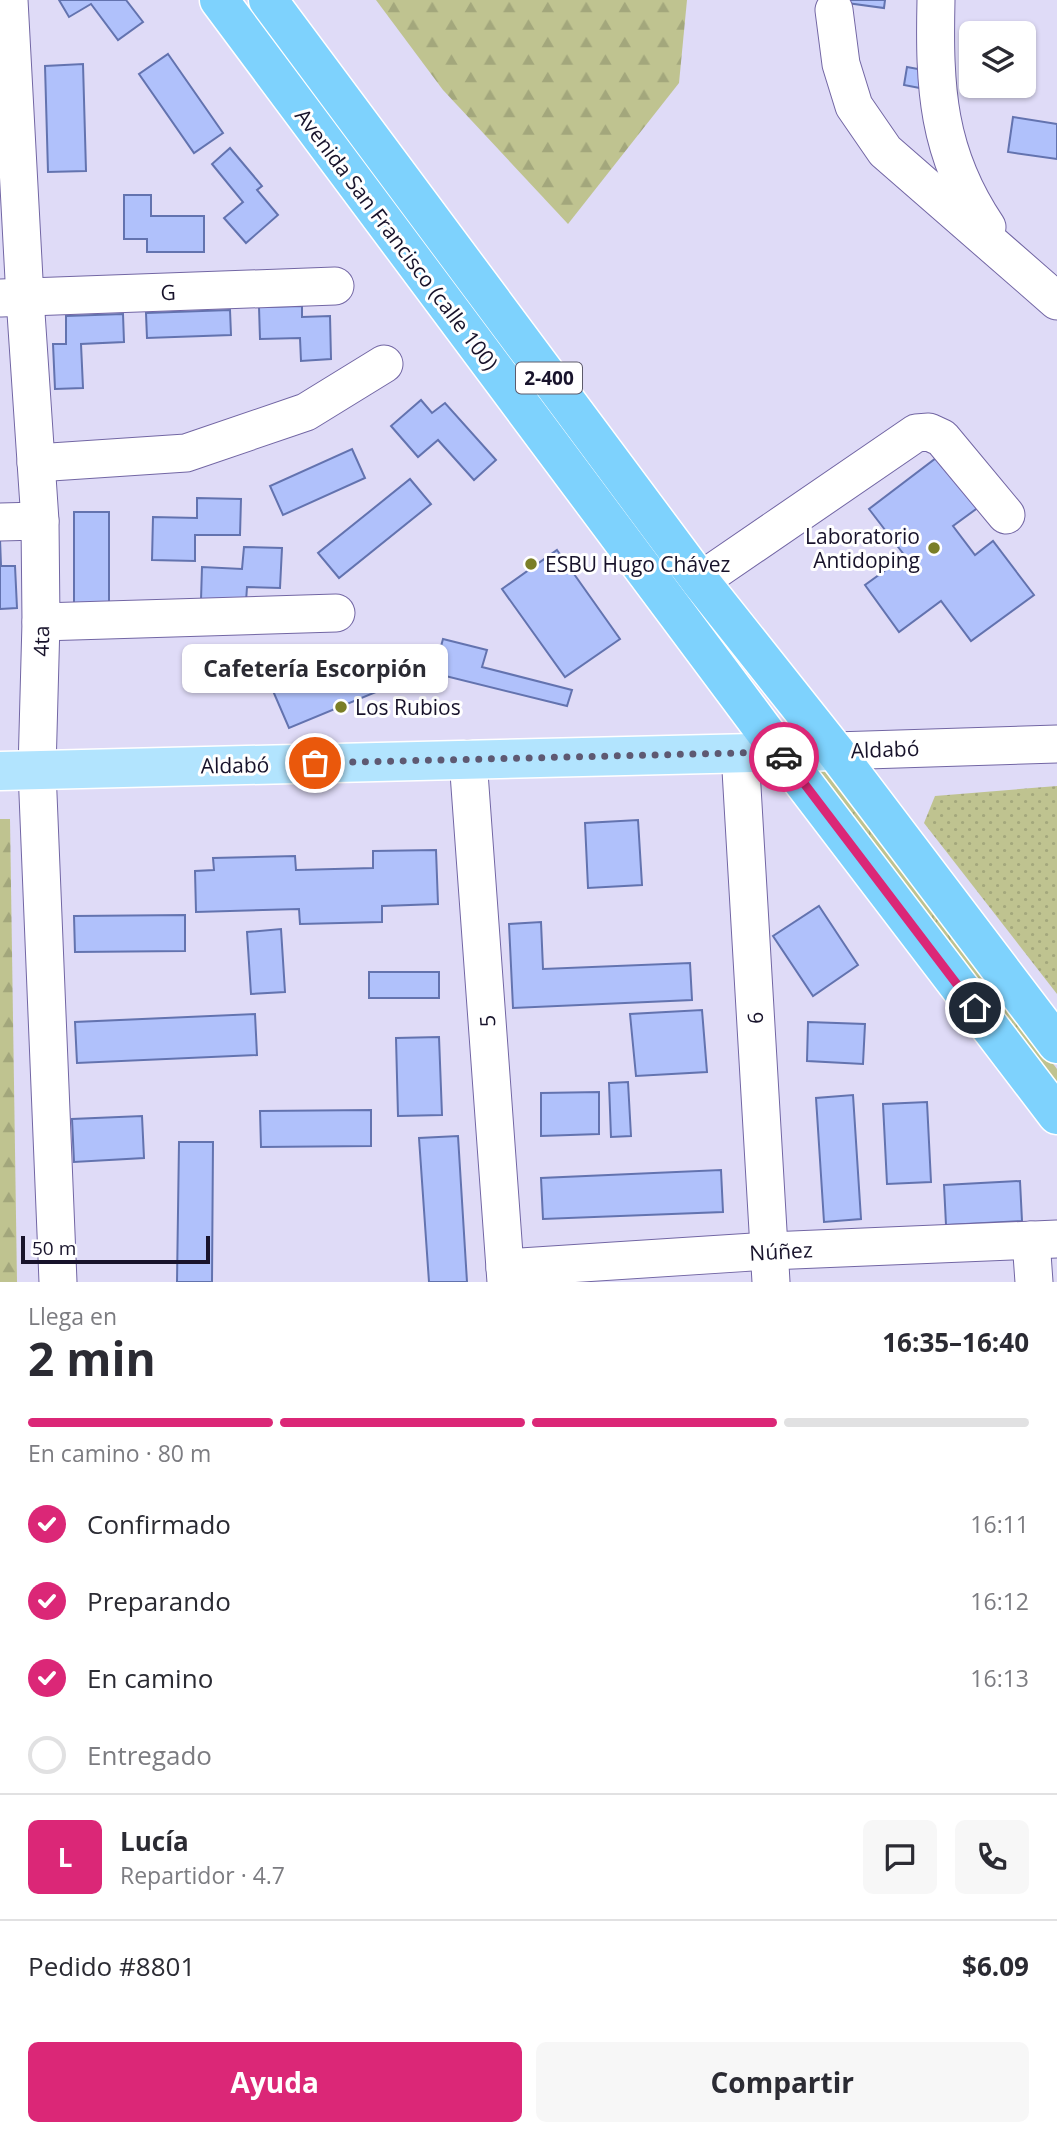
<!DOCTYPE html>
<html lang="es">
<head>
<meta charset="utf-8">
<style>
  body { margin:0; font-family:"Open Sans",sans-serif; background:#f7f7f7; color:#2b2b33; height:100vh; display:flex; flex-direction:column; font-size:26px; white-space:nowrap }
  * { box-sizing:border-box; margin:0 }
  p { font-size:23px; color:#7c7c81 }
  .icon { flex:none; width:38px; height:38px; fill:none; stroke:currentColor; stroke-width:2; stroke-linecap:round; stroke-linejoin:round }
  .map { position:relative; height:1282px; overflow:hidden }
  .sheet { display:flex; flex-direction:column; background:#fff; flex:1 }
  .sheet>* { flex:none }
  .buttons { position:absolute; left:959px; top:21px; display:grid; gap:14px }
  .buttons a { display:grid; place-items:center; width:77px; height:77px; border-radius:10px; background:#fff; box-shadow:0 2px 5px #0004; font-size:35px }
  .scale { position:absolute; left:21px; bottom:18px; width:189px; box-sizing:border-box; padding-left:7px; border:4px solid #18132b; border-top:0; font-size:19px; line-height:24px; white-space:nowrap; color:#18132b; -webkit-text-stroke:5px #fff; paint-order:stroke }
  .pin { position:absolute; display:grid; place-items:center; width:60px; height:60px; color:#fff; margin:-30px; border:4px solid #fff; border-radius:50%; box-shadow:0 2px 7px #0007 }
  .courier { position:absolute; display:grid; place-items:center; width:70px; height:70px; margin:-35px; border:5px solid #db2777; border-radius:50%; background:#fff; color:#222; box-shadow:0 2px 9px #0007 }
  .bubble { position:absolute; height:49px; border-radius:10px; background:#fff; box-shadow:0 2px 5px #0004; font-size:23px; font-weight:700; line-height:49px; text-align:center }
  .overview em { font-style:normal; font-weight:700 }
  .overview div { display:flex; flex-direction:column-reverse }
  .overview { display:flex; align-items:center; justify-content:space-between; height:119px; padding:0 28px }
  h1 { font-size:46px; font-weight:700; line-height:52px }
  .bar { display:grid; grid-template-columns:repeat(4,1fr); gap:10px 7px; align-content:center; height:84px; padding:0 28px }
  .bar i { height:9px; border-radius:5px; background:#e1e1e2 }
  .bar .active { background:#db2777 }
  .bar p { grid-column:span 4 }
  .line { display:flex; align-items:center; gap:18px; padding:0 28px; border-top:2px solid #e1e1e2 }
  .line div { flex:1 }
  .round { display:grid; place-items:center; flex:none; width:74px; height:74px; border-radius:10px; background:#f7f7f7 }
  ol { padding:0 28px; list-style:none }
  li { display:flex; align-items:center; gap:21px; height:77px }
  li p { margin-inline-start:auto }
  li .icon { padding:7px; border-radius:50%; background:#db2777; color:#fff; stroke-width:4 }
  li:last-child { color:#7c7c81 }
  li i { width:38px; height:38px; border:4px solid #e1e1e2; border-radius:50% }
  .action { display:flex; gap:14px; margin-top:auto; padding:14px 28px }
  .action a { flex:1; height:80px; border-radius:10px; background:#db2777; color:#fff; font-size:28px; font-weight:700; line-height:80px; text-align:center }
  .action a+a { background:#f7f7f7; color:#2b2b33 }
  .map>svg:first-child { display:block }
  .grass { fill:url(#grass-tufts) }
  .forest { fill:url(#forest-firs) }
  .park { fill:url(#park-dots) }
  .building { fill:#b0c1fb; stroke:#6373af; stroke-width:2 }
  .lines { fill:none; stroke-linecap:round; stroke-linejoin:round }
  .minor-casing { stroke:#7266a4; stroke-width:39 }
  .major-casing { stroke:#fff; stroke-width:41 }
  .highway-casing { stroke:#fff; stroke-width:41 }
  .minor { stroke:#fff; stroke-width:37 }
  .major { stroke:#b2e4fe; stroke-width:38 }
  .highway { stroke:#7ed2fd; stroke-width:38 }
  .done { stroke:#5e5972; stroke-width:7; stroke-dasharray:0 12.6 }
  .route { stroke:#db2777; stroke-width:9 }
  .poi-dot { fill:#7a7e27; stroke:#fff; stroke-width:2.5 }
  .labels { text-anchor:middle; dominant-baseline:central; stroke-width:6; stroke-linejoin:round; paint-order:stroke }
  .shield { fill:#fff; stroke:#5d5a6b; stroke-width:2 }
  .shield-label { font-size:19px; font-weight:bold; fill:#18132b }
  .street-label { font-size:21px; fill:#18132b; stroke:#fff }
  .poi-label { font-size:21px; fill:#18132b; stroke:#fff; text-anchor:start }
</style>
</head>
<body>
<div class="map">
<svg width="1057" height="1282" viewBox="0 0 1057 1282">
  <defs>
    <pattern id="grass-tufts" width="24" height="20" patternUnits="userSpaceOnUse" patternTransform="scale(1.75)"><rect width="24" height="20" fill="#bfc390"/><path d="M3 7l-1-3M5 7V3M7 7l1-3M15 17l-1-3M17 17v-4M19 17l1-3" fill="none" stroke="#a3a77c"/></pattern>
    <pattern id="forest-firs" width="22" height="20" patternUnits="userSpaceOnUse" patternTransform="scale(1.75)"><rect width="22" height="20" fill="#bfc390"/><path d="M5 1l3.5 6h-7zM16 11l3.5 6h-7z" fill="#a3a77c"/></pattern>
    <pattern id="park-dots" width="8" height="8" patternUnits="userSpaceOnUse" patternTransform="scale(1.75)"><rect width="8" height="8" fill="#bfc390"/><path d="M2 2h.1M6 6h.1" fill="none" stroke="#a3a77c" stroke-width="1.8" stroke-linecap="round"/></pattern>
  </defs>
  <rect width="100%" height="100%" fill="#dfdbf7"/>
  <!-- grass -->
  <path class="grass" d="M809,766H828L1057,1069V1094Z"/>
  <!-- forest -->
  <g class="forest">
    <path d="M376,0H687L679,83L568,224L443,90Z"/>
    <path d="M0,819H10L17,1282H0Z"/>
  </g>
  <!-- park -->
  <path class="park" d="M1057,786V994L924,823L935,796Z"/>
  <!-- building -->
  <g class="building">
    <path d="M59,0H126L143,22L118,40L91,4L69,17Z"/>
    <path d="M825,0H885L884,8Z"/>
    <path d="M168,54L223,133L194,153L139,74Z"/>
    <path d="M83,64L86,171L48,172L45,66Z"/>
    <path d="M907,67L929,71L925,89L904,85Z"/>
    <path d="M1013,117L1057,124V159L1008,152Z"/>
    <path d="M230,148L262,186L257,190L278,215L246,243L224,218L243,202L212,164Z"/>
    <path d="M124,195H151V216H204V252H147V239H124Z"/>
    <path d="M302,306V317L330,316L331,359L301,361L300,338L260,339L259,307Z"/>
    <path d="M230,310L231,335L147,338L146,313Z"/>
    <path d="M123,314L124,342L81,344L83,388L55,389L53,344H66V316Z"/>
    <path d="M421,400L432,413L445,403L496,460L474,480L438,440L418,457L391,426Z"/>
    <path d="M352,449L365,478L283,515L270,486Z"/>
    <path d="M944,452L983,504L953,526L975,555L993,541L1034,595L971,641L941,601L899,632L865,585L905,556L869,509Z"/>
    <path d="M410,479L431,504L339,578L318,553Z"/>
    <path d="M197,498L241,499L240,535H195V561L152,560L153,517L197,518Z"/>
    <rect x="74" y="512" width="35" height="99"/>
    <path d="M0,539L1,566H15L17,608L0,609Z"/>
    <path d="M244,547L282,548L280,588L247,587L246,602L201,600L202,567L242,569Z"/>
    <path d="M557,550L620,639L565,677L502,589Z"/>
    <path d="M443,639L487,650L482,667L572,690L567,706L389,662L393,646L438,657Z"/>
    <path d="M357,648L376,692L289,728L270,684Z"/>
    <path d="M638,820L642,885L588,888L585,823Z"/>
    <path d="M436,850L438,904L382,906V922L300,924L299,909L196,912L195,871L214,870L213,858L295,856L296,870L373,868V851Z"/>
    <path d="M819,906L858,965L813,996L773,936Z"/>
    <path d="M185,915V951L75,952L74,916Z"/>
    <path d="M541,922L543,969L690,963L692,1000L513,1008L509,924Z"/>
    <path d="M281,929L285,992L251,994L247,932Z"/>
    <rect x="369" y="972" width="70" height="26"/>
    <path d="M702,1010L707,1072L636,1076L630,1014Z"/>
    <path d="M255,1014L257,1055L77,1063L75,1022Z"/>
    <path d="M808,1022L865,1024L863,1064L807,1061Z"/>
    <path d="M439,1037L442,1115L398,1116L396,1038Z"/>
    <path d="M628,1082L631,1136L611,1137L609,1083Z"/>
    <path d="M599,1092V1134L541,1136V1093Z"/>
    <path d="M853,1095L861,1219L824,1222L816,1098Z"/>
    <path d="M927,1102L931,1182L887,1184L883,1104Z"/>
    <path d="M371,1110V1146L261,1147L260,1111Z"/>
    <path d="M142,1116L144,1158L74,1162L72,1119Z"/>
    <path d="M458,1136L467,1282H429L419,1138Z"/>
    <path d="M179,1142H213L212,1282H177Z"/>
    <path d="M721,1170L723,1212L543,1219L541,1178Z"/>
    <path d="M1020,1181L1022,1221L946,1225L944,1185Z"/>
  </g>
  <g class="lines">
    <!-- minor casing -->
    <g class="minor-casing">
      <g id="minor">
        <path d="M9,0L25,298L40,521L41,622L37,770L58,1282"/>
        <path d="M936,0C934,87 937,153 987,227"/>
        <path d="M834,10L841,64L854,106L885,151L1057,301"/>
        <path d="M1,298L335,286"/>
        <path d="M36,463L186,453L306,412L384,364"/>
        <path d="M0,522L40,521"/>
        <path d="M700,581L916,433L929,432L942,438L1006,515"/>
        <path d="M41,622L336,613"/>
        <path d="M835,751L1057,744"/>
        <path d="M740,753L771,1282"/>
        <path d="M468,759L506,1282"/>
        <path d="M1031,1240L1034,1282"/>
        <path d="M505,1268L769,1251L1057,1239"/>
      </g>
    </g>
    <!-- major casing -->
    <g class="major-casing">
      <path id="major" d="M0,771L835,751"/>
    </g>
    <!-- highway casing -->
    <g class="highway-casing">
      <g id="highway">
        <path d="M219,0L780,752L1057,1115"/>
        <path d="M268,0L700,581L835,751L1057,1044"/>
      </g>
    </g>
    <!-- minor -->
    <use href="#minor" class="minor"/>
    <!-- major -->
    <use href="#major" class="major"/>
    <!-- highway -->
    <use href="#highway" class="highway"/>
  </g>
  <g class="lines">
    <!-- done -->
    <path class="done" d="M315,763L780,752L784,757"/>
    <!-- route -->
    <path class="route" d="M784,757L975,1008"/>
  </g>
  <!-- markers -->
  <g class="poi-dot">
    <circle cx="934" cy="548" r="7"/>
    <circle cx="531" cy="564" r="7"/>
    <circle cx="341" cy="707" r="7"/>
  </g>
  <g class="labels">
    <!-- shield labels -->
    <rect class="shield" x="516" y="362.5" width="66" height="31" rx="5"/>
    <g class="shield-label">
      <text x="549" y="378">2-400</text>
    </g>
    <!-- street labels -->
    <g class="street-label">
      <text transform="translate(397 239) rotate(53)">Avenida San Francisco (calle 100)</text>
      <text transform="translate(168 292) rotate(-2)">G</text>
      <text transform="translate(41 641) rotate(-89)">4ta</text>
      <text transform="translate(885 749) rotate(-2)">Aldabó</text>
      <text transform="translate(235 765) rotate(-1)">Aldabó</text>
      <text transform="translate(755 1018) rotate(-93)">6</text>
      <text transform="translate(487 1021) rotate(-94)">5</text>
      <text transform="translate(781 1251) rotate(-3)">Núñez</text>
    </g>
    <!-- poi labels -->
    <g class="poi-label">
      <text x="920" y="536" text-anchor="end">Laboratorio<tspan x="920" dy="24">Antidoping</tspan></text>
      <text x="545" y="564">ESBU Hugo Chávez</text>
      <text x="355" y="707">Los Rubios</text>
    </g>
  </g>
</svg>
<div class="buttons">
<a><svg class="icon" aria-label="layers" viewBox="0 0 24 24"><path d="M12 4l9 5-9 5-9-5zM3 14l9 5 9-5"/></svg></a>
</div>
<div class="scale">50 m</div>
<div class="pin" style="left:315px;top:763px;background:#ea580c"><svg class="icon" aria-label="bag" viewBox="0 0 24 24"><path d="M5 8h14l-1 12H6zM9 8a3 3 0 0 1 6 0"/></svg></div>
<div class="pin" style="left:975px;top:1008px;background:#1f2937"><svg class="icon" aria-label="home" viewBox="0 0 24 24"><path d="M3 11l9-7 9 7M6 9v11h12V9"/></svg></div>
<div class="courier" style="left:784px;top:757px"><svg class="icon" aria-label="car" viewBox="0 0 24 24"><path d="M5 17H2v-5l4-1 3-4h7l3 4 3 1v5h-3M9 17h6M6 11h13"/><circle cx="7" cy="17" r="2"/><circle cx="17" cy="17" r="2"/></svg></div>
<div class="bubble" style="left:182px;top:644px;width:266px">Cafetería Escorpión</div>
</div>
<section class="sheet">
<div class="overview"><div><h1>2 min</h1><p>Llega en</p></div><em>16:35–16:40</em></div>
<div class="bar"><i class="active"></i><i class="active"></i><i class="active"></i><i></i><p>En camino · 80 m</p></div>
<ol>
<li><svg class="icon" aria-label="check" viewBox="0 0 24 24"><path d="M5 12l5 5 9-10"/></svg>Confirmado<p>16:11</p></li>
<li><svg class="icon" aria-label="check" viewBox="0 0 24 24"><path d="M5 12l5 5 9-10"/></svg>Preparando<p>16:12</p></li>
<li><svg class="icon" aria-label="check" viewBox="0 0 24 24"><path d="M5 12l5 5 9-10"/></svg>En camino<p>16:13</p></li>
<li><i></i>Entregado</li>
</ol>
<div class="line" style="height:126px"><b class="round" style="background:#db2777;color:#fff">L</b><div><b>Lucía</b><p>Repartidor · 4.7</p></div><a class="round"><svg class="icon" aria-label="chat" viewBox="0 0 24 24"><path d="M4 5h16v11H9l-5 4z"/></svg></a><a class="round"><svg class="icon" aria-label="phone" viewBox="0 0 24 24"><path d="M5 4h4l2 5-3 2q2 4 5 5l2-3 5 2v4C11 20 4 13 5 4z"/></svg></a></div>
<div class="line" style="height:91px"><div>Pedido #8801</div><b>$6.09</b></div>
<div class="action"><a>Ayuda</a><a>Compartir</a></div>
</section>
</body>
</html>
